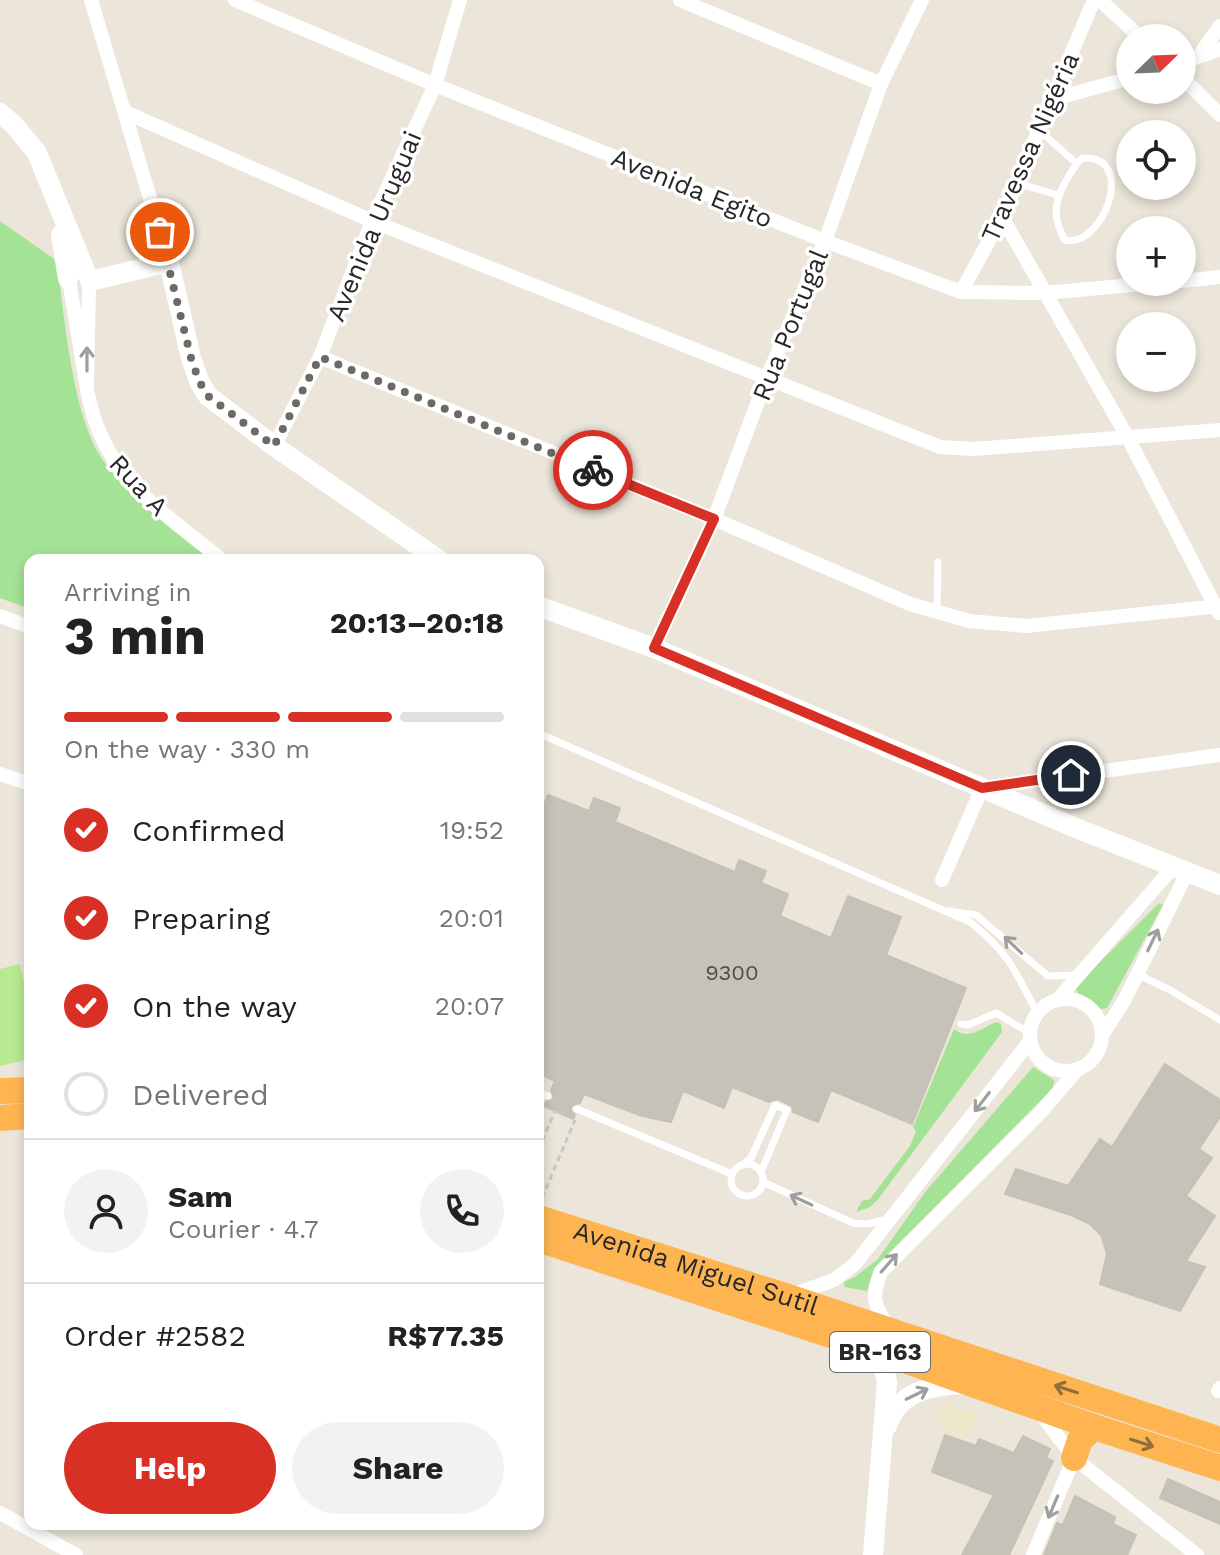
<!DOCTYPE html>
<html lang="en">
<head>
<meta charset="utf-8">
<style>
  body { margin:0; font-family:"Work Sans",sans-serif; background:#f2f2f2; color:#222; height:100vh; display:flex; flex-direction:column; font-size:30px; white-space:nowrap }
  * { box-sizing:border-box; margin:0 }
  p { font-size:26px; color:#767676 }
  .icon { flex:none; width:44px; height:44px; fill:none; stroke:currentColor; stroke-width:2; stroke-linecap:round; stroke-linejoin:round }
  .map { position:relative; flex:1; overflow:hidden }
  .side { position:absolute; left:24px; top:554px; width:520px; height:976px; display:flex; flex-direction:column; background:#fff; border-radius:16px; box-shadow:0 4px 12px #0003 }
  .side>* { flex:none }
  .needle { width:52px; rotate:67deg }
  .buttons { position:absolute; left:1116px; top:24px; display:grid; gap:16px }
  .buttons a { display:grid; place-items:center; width:80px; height:80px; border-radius:50%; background:#fff; box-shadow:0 4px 12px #0003; font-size:40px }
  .pin { position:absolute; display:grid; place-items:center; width:68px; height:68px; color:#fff; margin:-34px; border:4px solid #fff; border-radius:50%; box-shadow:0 2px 8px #0007 }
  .courier { position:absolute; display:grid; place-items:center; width:80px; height:80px; margin:-40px; border:6px solid #d93025; border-radius:50%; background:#fff; color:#222; box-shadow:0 2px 10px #0007 }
  .head em { font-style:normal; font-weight:700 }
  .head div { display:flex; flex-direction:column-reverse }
  .head { display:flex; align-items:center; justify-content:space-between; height:136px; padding:0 40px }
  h1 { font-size:52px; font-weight:700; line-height:60px }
  .bar { display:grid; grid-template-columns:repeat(4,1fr); gap:12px 8px; align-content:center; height:96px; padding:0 40px }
  .bar i { height:10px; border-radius:6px; background:#e0e0e0 }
  .bar .on { background:#d93025 }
  .bar p { grid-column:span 4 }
  .line { display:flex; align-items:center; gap:20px; padding:0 40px; border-top:2px solid #e0e0e0 }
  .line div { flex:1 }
  .round { display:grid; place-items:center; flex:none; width:84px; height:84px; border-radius:42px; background:#f2f2f2 }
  ol { padding:0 40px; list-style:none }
  li { display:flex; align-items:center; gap:24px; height:88px }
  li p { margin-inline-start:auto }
  li .icon { padding:8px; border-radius:50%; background:#d93025; color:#fff; stroke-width:4 }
  li:last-child { color:#767676 }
  li i { width:44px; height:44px; border:4px solid #e0e0e0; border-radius:50% }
  .primary-button { display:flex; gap:16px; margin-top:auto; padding:16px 40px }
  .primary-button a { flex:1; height:92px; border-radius:48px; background:#d93025; color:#fff; font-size:32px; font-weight:700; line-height:92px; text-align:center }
  .primary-button a+a { background:#f2f2f2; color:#222 }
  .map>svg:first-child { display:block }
  .education { fill:#ede6c8 }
  .green { fill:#a4e295 }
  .pitch { fill:#b7ea91 }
  .building { fill:#c6c2b9; stroke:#c6c2b3; stroke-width:2 }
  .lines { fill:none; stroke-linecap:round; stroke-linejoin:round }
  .path { stroke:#c7c7c7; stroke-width:3; stroke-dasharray:6 4; stroke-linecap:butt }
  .lane { stroke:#fff; stroke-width:7 }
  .street { stroke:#fff; stroke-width:14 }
  .secondary { stroke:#fff; stroke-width:20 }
  .highway { stroke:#feb551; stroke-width:26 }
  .oneway { stroke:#9e9e9e }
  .oneway2 { stroke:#936e3c }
  .done { stroke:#6c6a66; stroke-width:8; stroke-dasharray:0 14.4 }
  .route { stroke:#d93025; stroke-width:10 }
  .labels { text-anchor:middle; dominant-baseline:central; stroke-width:7; stroke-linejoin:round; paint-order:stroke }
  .number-label { font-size:22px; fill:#504e4c }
  .shield { fill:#fff; stroke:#686868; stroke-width:2 }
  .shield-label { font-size:24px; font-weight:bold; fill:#282828 }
  .street-label { font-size:26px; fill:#282828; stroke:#fff }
</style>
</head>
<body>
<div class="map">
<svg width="1220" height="1555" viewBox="0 0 1220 1555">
  <rect width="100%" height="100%" fill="#ebe6d9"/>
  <!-- education -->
  <path class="education" d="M942,1402L977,1414L969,1437L935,1425Z"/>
  <!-- green -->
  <g class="green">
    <path d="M0,221L57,261C64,314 72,409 99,454C125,497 174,528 211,560H30V609L0,598Z"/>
    <path d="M1159,903L1163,905L1107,1008L1101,1009L1079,994L1075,988L1079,983Z"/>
    <path d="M996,1022L1001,1024L1002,1032L879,1198L870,1207L856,1212L862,1201L870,1199L910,1146L916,1132L913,1127L954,1029C969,1041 981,1028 996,1022Z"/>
    <path d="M1033,1067L1054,1080L1053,1088L874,1268L867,1291L845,1287L844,1282L855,1277L878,1259L926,1191Z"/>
  </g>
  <!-- pitch -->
  <path class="pitch" d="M20,964L30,1012V1059L0,1066V969Z"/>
  <!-- building -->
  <g class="building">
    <path d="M548,795L589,811L594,798L620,808L615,822L735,872L739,860L766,871L761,883L788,894L780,916L831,938L848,896L901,917L886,955L966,988L912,1124L831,1090L818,1122L793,1112L792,1106L778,1099L769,1102L732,1087L724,1108L683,1091L671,1122L642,1116L584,1094L580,1103L571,1106V1111L575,1115L573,1119L544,1106L546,1102L554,1099L551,1090L555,1081L538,1073V820Z"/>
    <path d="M1165,1064L1220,1100V1117L1199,1149L1212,1158L1186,1196L1215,1216L1186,1261L1205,1267L1180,1311L1100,1284L1107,1254L1101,1235L1090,1224L1071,1215L1005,1194L1016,1169L1068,1186L1100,1139L1112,1147Z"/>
    <path d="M945,1435L976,1446L979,1439L1014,1453L1023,1436L1050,1449L1046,1458L1053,1461L1009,1555H962L994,1495L932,1472Z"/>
    <path d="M1168,1479L1220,1502V1524L1160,1498Z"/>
    <path d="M1075,1496L1115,1517L1113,1524L1136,1535L1127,1555H1044L1057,1523L1063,1525Z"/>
  </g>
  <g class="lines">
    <!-- path -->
    <g class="path">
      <path d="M538,1150L555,1111L562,1114L564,1110"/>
      <path d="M542,1198L575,1120"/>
    </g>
    <!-- lane -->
    <g class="lane">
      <path d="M1040,131L1076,163"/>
      <path d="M1083,158C1138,155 1103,249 1065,240C1052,218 1054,201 1067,179C1072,171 1075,164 1083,158Z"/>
      <path d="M1017,183L1058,195"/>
      <path d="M937,612L938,562"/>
      <path d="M538,733L970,922C1009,953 1015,970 1037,1013"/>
      <path d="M949,911L976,915L1048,976L1077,975"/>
      <path d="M1137,974L1170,990L1220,1020"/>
      <path d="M961,1024L968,1025L996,1013L1030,1033"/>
      <path d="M538,1092L548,1096"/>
      <path d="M577,1109L732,1174"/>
      <circle cx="747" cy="1180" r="16"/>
      <path d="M742,1165L751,1158L775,1105L787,1110L761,1172"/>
      <path d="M763,1182L853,1223L868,1224L887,1219"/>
    </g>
    <!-- street -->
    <g class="street">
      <path d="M91,0L169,262"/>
      <path d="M235,0L435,85L825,241L961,292L1044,293L1166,282"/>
      <path d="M680,0L881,84"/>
      <path d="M1100,0L1141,38"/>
      <path d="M1200,54L1220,26"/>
      <path d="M1182,63L1220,49"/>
      <path d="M1182,77L1220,115"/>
      <path d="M1054,99L1130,78"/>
      <path d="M125,112L372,221L940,447L974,449L1220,430"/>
      <path d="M1002,217L1128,438L1219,613"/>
      <path d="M1182,281L1220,277"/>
      <path d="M70,286L87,389L89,283"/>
      <path d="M961,292L1002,217L1094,0"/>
      <path d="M320,357L714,519L910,604L969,621L1026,626L1220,606"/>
      <path d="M87,389C102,476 158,508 222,560"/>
      <path d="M274,446L320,357L372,221L435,85L460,0"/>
      <path d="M0,616L30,627"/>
      <path d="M654,648L714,519L766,380L825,241L881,84L922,0"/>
      <path d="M0,774L30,784"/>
      <path d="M942,880L982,788L1220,755"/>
      <circle cx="1066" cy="1035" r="36"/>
      <path d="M1058,999L1175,865"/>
      <path d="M1103,1034L1125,999L1188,871"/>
      <path d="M791,1295L834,1280L855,1264L1030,1041"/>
      <path d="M890,1328C873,1306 871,1297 881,1272L1042,1111L1076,1071"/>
      <path d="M1218,1391L1220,1388"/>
      <path d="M1039,1411L1074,1458L1197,1555"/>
      <path d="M0,1513L76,1555"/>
      <path d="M1033,1555L1074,1458"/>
    </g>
    <!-- secondary -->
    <g class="secondary">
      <path d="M0,113L14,125L37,153L86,273"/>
      <path d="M61,235L68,279"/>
      <path d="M90,281L169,262L191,358L199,381L208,396L274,446L439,560"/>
      <path d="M538,606L654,648L1076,828L1220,885"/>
      <path d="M887,1426C898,1391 932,1385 965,1384"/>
      <path d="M873,1555L887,1382L883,1363L876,1350"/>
    </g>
    <!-- highway -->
    <g class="highway">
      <path d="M0,1091L30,1090"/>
      <path d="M0,1118L30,1116"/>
      <path id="s1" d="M538,1218L785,1296L1220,1440"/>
      <path d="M538,1239L876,1350L1094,1427L1220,1468"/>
      <path d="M1074,1458L1080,1440L1094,1427"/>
    </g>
  </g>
  <!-- one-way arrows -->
  <defs><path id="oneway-shaft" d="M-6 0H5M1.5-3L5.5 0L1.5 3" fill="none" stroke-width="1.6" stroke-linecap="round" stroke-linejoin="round" transform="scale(2)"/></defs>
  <g class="oneway">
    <use href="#oneway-shaft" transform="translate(87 359) rotate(-90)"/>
    <use href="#oneway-shaft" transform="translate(1153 940) rotate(-64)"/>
    <use href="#oneway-shaft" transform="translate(1013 945) rotate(-136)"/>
    <use href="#oneway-shaft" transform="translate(982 1102) rotate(128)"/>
    <use href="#oneway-shaft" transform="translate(801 1200) rotate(-155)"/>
    <use href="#oneway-shaft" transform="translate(889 1263) rotate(-49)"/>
    <use href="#oneway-shaft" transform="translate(917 1394) rotate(-26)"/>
    <use href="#oneway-shaft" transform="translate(1053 1507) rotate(113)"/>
  </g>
  <g class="oneway2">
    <use href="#oneway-shaft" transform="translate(1066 1389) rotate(-162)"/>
    <use href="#oneway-shaft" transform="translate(1142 1443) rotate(18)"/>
  </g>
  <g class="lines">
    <!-- done -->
    <path class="done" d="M160,232L191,358L199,381L208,396L274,446L320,357L593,470"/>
    <!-- route -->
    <path class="route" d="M593,470L714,519L654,648L982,788L1071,775"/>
  </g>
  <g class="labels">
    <!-- number labels -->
    <g class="number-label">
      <text x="732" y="972">9300</text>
    </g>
    <!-- shield labels -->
    <rect class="shield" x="830" y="1332" width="100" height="40" rx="6"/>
    <g class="shield-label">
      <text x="880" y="1352">BR-163</text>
    </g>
    <!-- street labels -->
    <g class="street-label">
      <text transform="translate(1030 147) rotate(-66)">Travessa Nigéria</text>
      <text transform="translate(692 188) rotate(22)">Avenida Egito</text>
      <text transform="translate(374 226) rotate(-67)">Avenida Uruguai</text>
      <text transform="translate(790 325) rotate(-68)">Rua Portugal</text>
      <text transform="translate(139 485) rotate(47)">Rua A</text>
      <text stroke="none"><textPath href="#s1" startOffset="166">Avenida Miguel Sutil</textPath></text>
    </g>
  </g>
</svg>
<div class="buttons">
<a><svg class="needle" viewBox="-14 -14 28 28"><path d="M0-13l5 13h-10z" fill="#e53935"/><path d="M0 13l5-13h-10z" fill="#767676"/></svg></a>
<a><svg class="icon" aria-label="locate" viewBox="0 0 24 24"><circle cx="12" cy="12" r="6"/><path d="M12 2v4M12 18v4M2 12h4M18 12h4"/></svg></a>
<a>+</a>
<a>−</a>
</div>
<div class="pin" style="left:160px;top:232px;background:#ea580c"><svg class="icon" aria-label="bag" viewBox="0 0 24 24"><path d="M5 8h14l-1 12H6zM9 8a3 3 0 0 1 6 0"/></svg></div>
<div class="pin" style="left:1071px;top:775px;background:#1f2937"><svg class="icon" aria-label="home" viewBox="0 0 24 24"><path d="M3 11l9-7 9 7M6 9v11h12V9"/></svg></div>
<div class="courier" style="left:593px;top:470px"><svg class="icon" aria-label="bike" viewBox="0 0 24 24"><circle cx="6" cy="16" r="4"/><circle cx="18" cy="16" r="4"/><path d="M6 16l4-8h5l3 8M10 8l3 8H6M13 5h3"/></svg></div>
<section class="side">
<div class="head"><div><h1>3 min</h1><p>Arriving in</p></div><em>20:13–20:18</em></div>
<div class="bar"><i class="on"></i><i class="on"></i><i class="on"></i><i></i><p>On the way · 330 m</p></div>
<ol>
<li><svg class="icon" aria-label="check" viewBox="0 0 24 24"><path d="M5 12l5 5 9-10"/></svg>Confirmed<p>19:52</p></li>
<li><svg class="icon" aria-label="check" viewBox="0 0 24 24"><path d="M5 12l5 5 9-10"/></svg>Preparing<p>20:01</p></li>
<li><svg class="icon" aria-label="check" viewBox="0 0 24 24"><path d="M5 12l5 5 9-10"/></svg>On the way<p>20:07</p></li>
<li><i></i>Delivered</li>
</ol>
<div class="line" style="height:144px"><a class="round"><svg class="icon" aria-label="person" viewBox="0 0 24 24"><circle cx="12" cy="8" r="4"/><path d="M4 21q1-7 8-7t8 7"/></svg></a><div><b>Sam</b><p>Courier · 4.7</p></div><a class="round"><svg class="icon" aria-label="phone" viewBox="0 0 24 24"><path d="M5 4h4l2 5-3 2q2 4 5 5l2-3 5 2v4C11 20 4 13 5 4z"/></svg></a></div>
<div class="line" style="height:104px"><div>Order #2582</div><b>R$77.35</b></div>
<div class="primary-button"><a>Help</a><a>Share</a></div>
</section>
</div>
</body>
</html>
